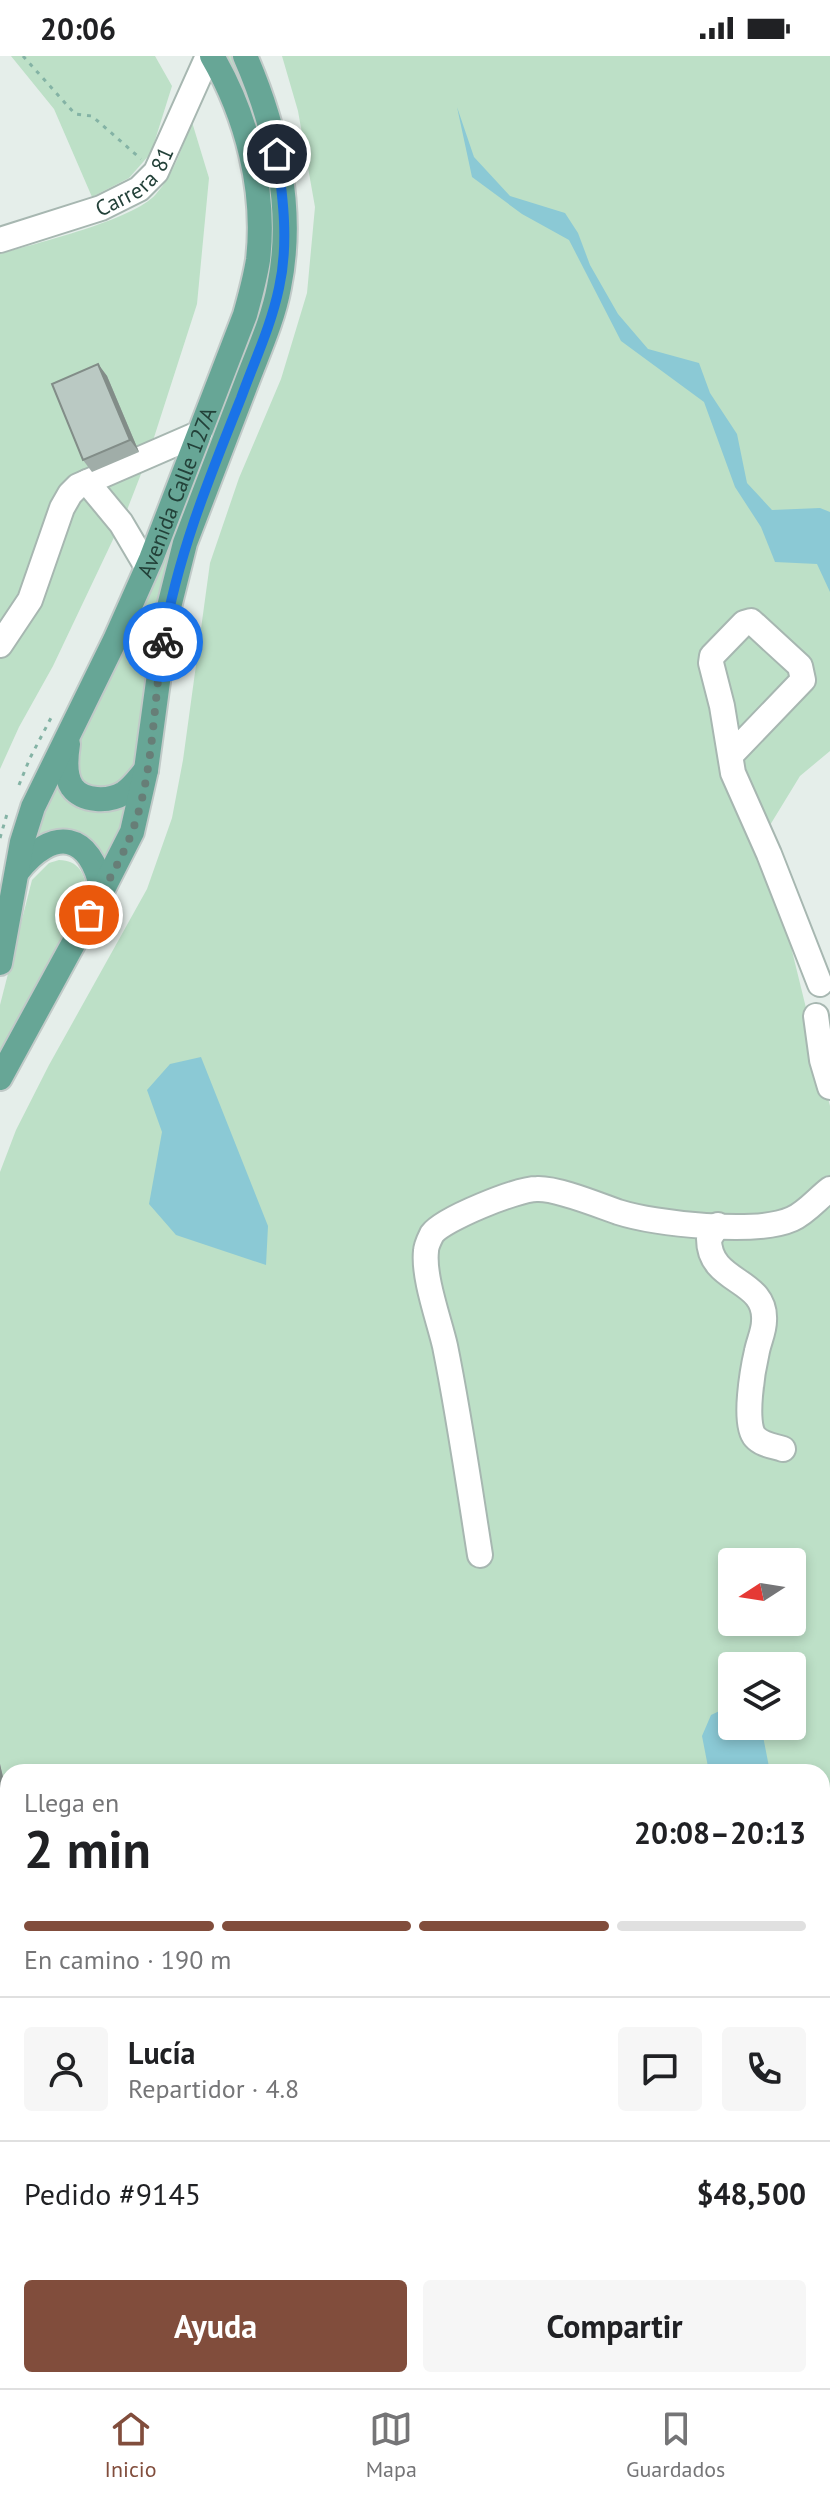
<!DOCTYPE html>
<html lang="es">
<head>
<meta charset="utf-8">
<style>
  body { margin:0; font-family:"PT Sans",sans-serif; background:#f6f6f6; color:#202124; height:100vh; display:flex; flex-direction:column; font-size:30px; white-space:nowrap }
  * { box-sizing:border-box; margin:0 }
  p { font-size:26px; color:#757577 }
  .icon { flex:none; width:44px; height:44px; fill:none; stroke:currentColor; stroke-width:2; stroke-linecap:round; stroke-linejoin:round }
  .map { position:relative; flex:1; overflow:hidden }
  .panel { position:absolute; left:0px; top:1708px; width:830px; height:624px; display:flex; flex-direction:column; background:#fff; border-radius:24px 24px 0 0; box-shadow:0 4px 12px #0003 }
  .panel>* { flex:none }
  .needle { width:52px; rotate:258deg }
  .controls { position:absolute; left:718px; top:1492px; display:grid; gap:16px }
  .controls a { display:grid; place-items:center; width:88px; height:88px; border-radius:8px; background:#fff; box-shadow:0 4px 12px #0003; font-size:40px }
  .pin { position:absolute; display:grid; place-items:center; width:68px; height:68px; color:#fff; margin:-34px; border:4px solid #fff; border-radius:50%; box-shadow:0 2px 8px #0007 }
  .courier { position:absolute; display:grid; place-items:center; width:80px; height:80px; margin:-40px; border:6px solid #1a73e8; border-radius:50%; background:#fff; color:#222; box-shadow:0 2px 10px #0007 }
  .summary em { font-style:normal; font-weight:700 }
  .summary div { display:flex; flex-direction:column-reverse }
  .summary { display:flex; align-items:center; justify-content:space-between; height:136px; padding:0 24px }
  h1 { font-size:52px; font-weight:700; line-height:60px }
  .bar { display:grid; grid-template-columns:repeat(4,1fr); gap:12px 8px; align-content:center; height:96px; padding:0 24px }
  .bar i { height:10px; border-radius:6px; background:#e0e0e0 }
  .bar .selected { background:#814d3c }
  .bar p { grid-column:span 4 }
  .line { display:flex; align-items:center; gap:20px; padding:0 24px; border-top:2px solid #e0e0e0 }
  .line div { flex:1 }
  .round { display:grid; place-items:center; flex:none; width:84px; height:84px; border-radius:8px; background:#f6f6f6 }
  .button { display:flex; gap:16px; margin-top:auto; padding:16px 24px }
  .button a { flex:1; height:92px; border-radius:8px; background:#814d3c; color:#fff; font-size:32px; font-weight:700; line-height:92px; text-align:center }
  .button a+a { background:#f6f6f6; color:#202124 }
  .status { display:flex; justify-content:space-between; align-items:center; height:56px; padding:0 40px; background:#fff; direction:ltr }
  .status svg { height:22px; fill:currentColor }
  .dock { display:flex; justify-content:space-around; align-items:center; height:112px; border-top:2px solid #e0e0e0; background:#fff; font-size:22px; color:#757577 }
  .dock a { display:grid; justify-items:center; gap:4px }
  .dock .selected { color:#814d3c }
  .map>svg:first-child { display:block }
  .green { fill:#bde0c7; fill-rule:evenodd }
  .water { fill:#8bc9d5 }
  .lines { fill:none; stroke-linecap:round; stroke-linejoin:round }
  .minor-casing { stroke:#a7b7b1; stroke-width:28 }
  .major-casing { stroke:#c1cac8; stroke-width:28 }
  .path { stroke:#84b3a5; stroke-width:3; stroke-dasharray:4 6; stroke-linecap:butt }
  .minor { stroke:#fff; stroke-width:24 }
  .major { stroke:#67a696; stroke-width:24 }
  .wall { fill:#a0ada8 }
  .shaded-wall { fill:#828d88 }
  .building { fill:#bac9c3; stroke:#828d88; stroke-width:2 }
  .done { stroke:#677e77; stroke-width:8; stroke-dasharray:0 14.4 }
  .route { stroke:#1a73e8; stroke-width:10 }
  .labels { text-anchor:middle; dominant-baseline:central; stroke-width:6; stroke-linejoin:round; paint-order:stroke }
  .street-label { font-size:22px; fill:#234139; stroke:#f6faf8 }
</style>
</head>
<body>
<div class="status"><b>20:06</b><svg viewBox="0 0 49 12"><path d="M0 12V9h3v3zM5 12V6h3v6zM10 12V3h3v9zM15 12V0h3v12zM26 1h20v11H26zM47 4h2v5h-2z"/></svg></div>
<div class="map">
<svg width="830" height="2332" viewBox="0 0 830 2332">
  <rect width="100%" height="100%" fill="#e5eeea"/>
  <!-- green -->
  <g class="green">
    <path d="M11,0H155L172,30L151,97L129,122L92,141L54,53Z"/>
    <path d="M226,0H234L258,59L270,115L274,171L270,227L254,281L168,507L136,709C126,725 106,741 87,728C82,724 77,719 75,713C74,704 76,694 76,686L164,505L250,281L264,226V115L253,61L233,10Z"/>
    <path d="M282,0H830V695L800,720L767,774L783,858L830,1050V2332H0V2130L8,2128V2324H822V1716H8V1743L0,1708V1116L16,1074L49,1009L147,833L172,762L183,704L210,507L239,422L281,323L307,237L315,151L298,55ZM732,1506H792V1566H732ZM732,1610H792V1670H732Z"/>
    <path d="M192,66L209,122L197,248L148,400L127,454L53,610L19,671L0,713V198C36,187 134,164 156,138C174,118 182,91 192,66Z"/>
    <path d="M59,719L64,730L132,743L105,811L33,785Z"/>
    <path d="M59,804C79,804 87,820 86,839L0,997V949L32,824L49,807Z"/>
    <path d="M8,1784V1894L0,1895V1786Z"/>
  </g>
  <!-- water -->
  <g class="water">
    <path d="M457,51L474,101L510,140L565,157L578,177L590,209L618,258L648,293L699,307L710,337L737,378L747,427L772,454L820,452L830,456V536L817,508L775,506L761,471L735,431L704,346L621,285L569,184L522,158L472,121Z"/>
    <path d="M201,1001L268,1170L266,1209L176,1179L149,1148L162,1076L147,1034L170,1008Z"/>
    <path d="M732,1649V1670H761L770,1716H709L702,1680L711,1659Z"/>
    <path d="M828,2245L830,2332H788L792,2324H822V2259Z"/>
  </g>
  <g class="lines">
    <!-- minor casing -->
    <g class="minor-casing">
      <g id="minor">
        <path id="s1" d="M0,184L101,152L139,133L156,116L208,0"/>
        <path d="M87,426L121,467L147,511"/>
        <path d="M0,589L30,544L62,452L70,438L78,430L200,377"/>
        <path d="M731,699L803,624L800,610L751,565L744,567L712,600L711,607L722,650L733,717L769,798L820,928"/>
        <path d="M816,960L822,1004L830,1031"/>
        <path d="M718,1169L709,1183C709,1228 767,1222 764,1265C764,1275 759,1285 757,1295C753,1312 743,1368 755,1381C762,1389 774,1390 783,1393"/>
        <path d="M480,1499C469,1429 459,1359 445,1290C439,1264 423,1221 426,1195C426,1191 430,1182 432,1178C443,1163 517,1133 537,1133C557,1132 598,1149 618,1156C656,1168 756,1179 792,1163C806,1157 818,1142 830,1133"/>
      </g>
    </g>
    <!-- major casing -->
    <g class="major-casing">
      <g id="major">
        <path d="M68,688C66,701 64,719 72,731C83,746 109,746 124,737C133,731 139,722 146,714"/>
        <path d="M17,816C53,770 91,776 102,835"/>
        <path id="s2" d="M0,907L22,786L33,751L115,584L151,503L245,259C250,241 255,223 258,204C266,135 247,60 212,0"/>
        <path d="M0,1022L102,835L132,776L146,714L167,559L185,487C205,434 226,381 246,328C258,296 273,264 279,231C295,153 276,71 245,0"/>
      </g>
    </g>
    <!-- path -->
    <g class="path">
      <path d="M23,0L75,58L92,60L141,103"/>
      <path d="M19,729L30,702L52,660"/>
      <path d="M0,782L7,758"/>
    </g>
    <!-- minor -->
    <use href="#minor" class="minor"/>
    <!-- major -->
    <use href="#major" class="major"/>
  </g>
  <!-- wall -->
  <g class="wall">
    <path d="M98,308L107,320L139,396L92,416L83,404Z"/>
    <path d="M0,1708L8,1743V1784L0,1786Z"/>
  </g>
  <!-- shaded-wall -->
  <g class="shaded-wall">
    <path d="M98,308L107,320L139,396L130,384Z"/>
    <path d="M0,1708L8,1743V1770L6,1767L0,1740Z"/>
  </g>
  <!-- building -->
  <g class="building">
    <path d="M98,308L130,384L83,404L52,328Z"/>
    <path d="M0,1740L6,1767L0,1769Z"/>
  </g>
  <g class="lines">
    <!-- done -->
    <path class="done" d="M89,859C104,832 121,805 132,776C154,717 153,648 163,586"/>
    <!-- route -->
    <path class="route" d="M163,586C177,501 209,422 241,342C254,306 271,270 279,232C289,188 283,142 277,98"/>
  </g>
  <g class="labels">
    <!-- street labels -->
    <g class="street-label">
      <text stroke="none"><textPath href="#s1" startOffset="150">Carrera 81</textPath></text>
      <text stroke="none"><textPath href="#s2" startOffset="506">Avenida Calle 127A</textPath></text>
    </g>
  </g>
</svg>
<div class="controls">
<a><svg class="needle" viewBox="-14 -14 28 28"><path d="M0-13l5 13h-10z" fill="#e53935"/><path d="M0 13l5-13h-10z" fill="#757577"/></svg></a>
<a><svg class="icon" aria-label="layers" viewBox="0 0 24 24"><path d="M12 4l9 5-9 5-9-5zM3 14l9 5 9-5"/></svg></a>
</div>
<div class="pin" style="left:89px;top:859px;background:#ea580c"><svg class="icon" aria-label="bag" viewBox="0 0 24 24"><path d="M5 8h14l-1 12H6zM9 8a3 3 0 0 1 6 0"/></svg></div>
<div class="pin" style="left:277px;top:98px;background:#1f2937"><svg class="icon" aria-label="home" viewBox="0 0 24 24"><path d="M3 11l9-7 9 7M6 9v11h12V9"/></svg></div>
<div class="courier" style="left:163px;top:586px"><svg class="icon" aria-label="bike" viewBox="0 0 24 24"><circle cx="6" cy="16" r="4"/><circle cx="18" cy="16" r="4"/><path d="M6 16l4-8h5l3 8M10 8l3 8H6M13 5h3"/></svg></div>
<section class="panel">
<div class="summary"><div><h1>2 min</h1><p>Llega en</p></div><em>20:08–20:13</em></div>
<div class="bar"><i class="selected"></i><i class="selected"></i><i class="selected"></i><i></i><p>En camino · 190 m</p></div>
<div class="line" style="height:144px"><a class="round"><svg class="icon" aria-label="person" viewBox="0 0 24 24"><circle cx="12" cy="8" r="4"/><path d="M4 21q1-7 8-7t8 7"/></svg></a><div><b>Lucía</b><p>Repartidor · 4.8</p></div><a class="round"><svg class="icon" aria-label="chat" viewBox="0 0 24 24"><path d="M4 5h16v11H9l-5 4z"/></svg></a><a class="round"><svg class="icon" aria-label="phone" viewBox="0 0 24 24"><path d="M5 4h4l2 5-3 2q2 4 5 5l2-3 5 2v4C11 20 4 13 5 4z"/></svg></a></div>
<div class="line" style="height:104px"><div>Pedido #9145</div><b>$48,500</b></div>
<div class="button"><a>Ayuda</a><a>Compartir</a></div>
</section>
</div>
<nav class="dock">
<a class="selected"><svg class="icon" aria-label="home" viewBox="0 0 24 24"><path d="M3 11l9-7 9 7M6 9v11h12V9"/></svg>Inicio</a>
<a><svg class="icon" aria-label="map" viewBox="0 0 24 24"><path d="M3 6l6-2 6 2 6-2v14l-6 2-6-2-6 2zM9 4v14M15 6v14"/></svg>Mapa</a>
<a><svg class="icon" aria-label="saved" viewBox="0 0 24 24"><path d="M7 4h10v16l-5-4-5 4z"/></svg>Guardados</a>
</nav>
</body>
</html>
